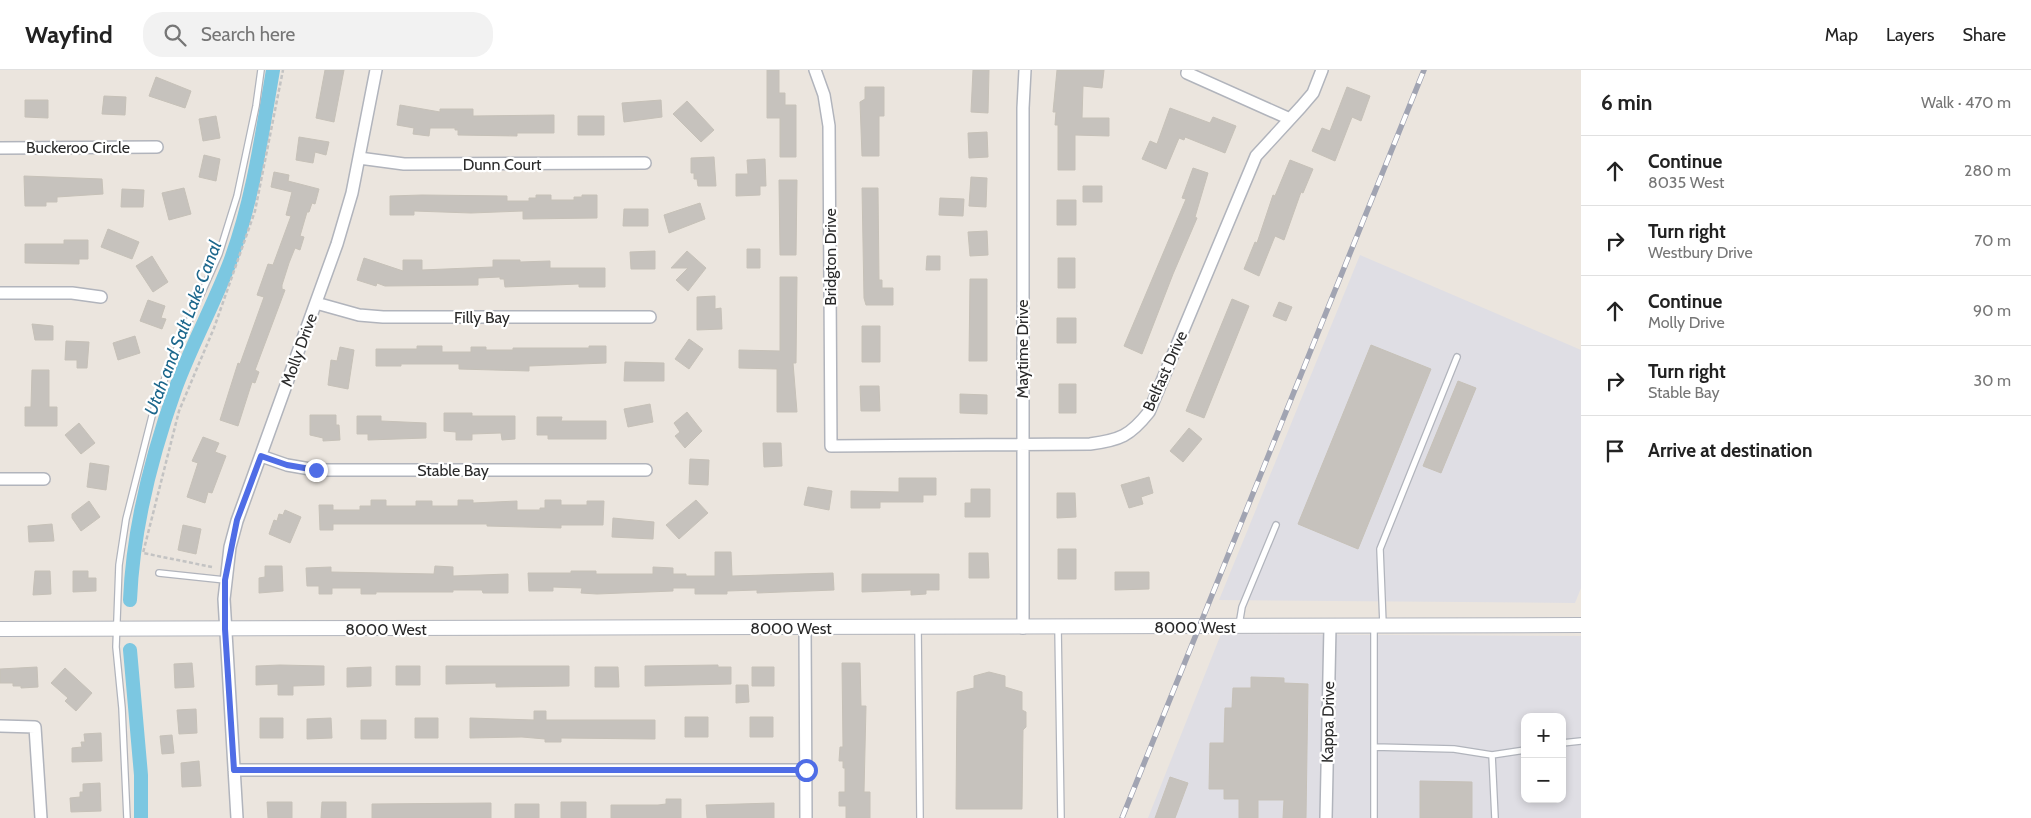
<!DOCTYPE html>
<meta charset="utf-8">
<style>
:root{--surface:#fff;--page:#f2f2f2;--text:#222;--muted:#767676;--line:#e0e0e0}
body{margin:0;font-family:Cabin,sans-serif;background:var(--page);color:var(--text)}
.controls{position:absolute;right:15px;bottom:15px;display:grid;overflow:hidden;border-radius:10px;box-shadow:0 2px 8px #0003}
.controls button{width:45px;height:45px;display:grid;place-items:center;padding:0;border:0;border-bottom:1px solid var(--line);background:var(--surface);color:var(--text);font:25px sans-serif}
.stop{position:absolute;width:15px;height:15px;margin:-11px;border:4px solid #4f6de6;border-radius:50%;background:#fff}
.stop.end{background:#4f6de6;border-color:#fff;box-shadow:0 1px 5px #0008}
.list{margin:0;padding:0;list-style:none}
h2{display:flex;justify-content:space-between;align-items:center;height:65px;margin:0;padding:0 20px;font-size:21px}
h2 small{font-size:16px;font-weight:400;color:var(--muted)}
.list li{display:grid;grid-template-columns:32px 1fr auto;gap:15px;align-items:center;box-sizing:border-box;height:70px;padding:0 20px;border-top:1px solid var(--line)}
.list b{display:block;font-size:19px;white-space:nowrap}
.list p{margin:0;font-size:16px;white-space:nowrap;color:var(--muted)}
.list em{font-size:16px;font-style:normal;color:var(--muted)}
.icon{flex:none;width:28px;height:28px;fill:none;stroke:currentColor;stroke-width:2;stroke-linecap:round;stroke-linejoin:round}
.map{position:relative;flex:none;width:1581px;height:748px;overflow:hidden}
header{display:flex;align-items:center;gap:30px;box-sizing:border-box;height:70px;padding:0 25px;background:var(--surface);border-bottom:1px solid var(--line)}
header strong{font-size:24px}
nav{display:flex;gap:28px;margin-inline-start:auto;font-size:18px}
.search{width:350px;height:45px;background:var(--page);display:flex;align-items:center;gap:12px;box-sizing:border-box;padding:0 18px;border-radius:20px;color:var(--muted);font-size:19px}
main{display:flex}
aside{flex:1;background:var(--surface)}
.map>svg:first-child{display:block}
</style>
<header>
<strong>Wayfind</strong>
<div class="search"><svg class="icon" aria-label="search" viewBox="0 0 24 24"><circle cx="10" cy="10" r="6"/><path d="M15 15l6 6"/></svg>Search here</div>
<nav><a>Map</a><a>Layers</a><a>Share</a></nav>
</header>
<main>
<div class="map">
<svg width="1581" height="748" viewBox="0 0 1581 748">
<rect width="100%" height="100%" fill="#ebe5de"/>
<!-- industrial -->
<path fill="#dfdee4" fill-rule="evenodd" d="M1360,185L1581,280V518L1575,533L1219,530Z
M1221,564L1581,566V748H1148ZM1525,647H1562V729H1525Z"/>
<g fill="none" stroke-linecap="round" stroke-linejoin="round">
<!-- canal -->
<path stroke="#7cc7e1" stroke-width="14" d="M130,530C133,459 152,384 176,317C192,274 214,234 230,192C253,130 262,64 273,0
M130,580L141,705V748"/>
</g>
<!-- building -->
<path fill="#c6c2bd" stroke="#c6c1b8" d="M325,0H344L334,52L316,48Z
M767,0H779V23H785V35H796V87H780V48H767Z
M973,0H989L988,43L971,42Z
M1057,0H1104L1102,18L1083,16L1082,48H1109V66L1075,65V100H1058V55H1055L1056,42H1053Z
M156,7L191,21L185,38L149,26Z
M865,17H884V46H879V86H862L860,32L865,29Z
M1347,17L1370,26L1361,51L1352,47L1335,91L1312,81L1322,58L1330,61Z
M104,26L126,27L125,45L102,44Z
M25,30H48V48L25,47Z
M661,30L662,47L624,52L622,33Z
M687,31L714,60L701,72L673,44Z
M400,35L440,42V39H473V46L554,45V63H517V66L458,65V60H455V58H430L429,66L413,64L414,58L397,55Z
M1170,38L1210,53L1213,47L1236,56L1225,83L1185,67L1184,70L1179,68L1166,99L1142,89L1150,71L1157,74Z
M216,46L220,68L203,71L199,49Z
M578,46H604V65H578Z
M987,62L988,87L969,88L968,63Z
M299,67L329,72L326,85L315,82L313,93L296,90Z
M204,85L220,89L216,111L199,107Z
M714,87L716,116H698L697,109H694V103H691V88Z
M765,89L766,116H760V125L736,126V104H748L747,90Z
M1290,90L1313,99L1303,123L1301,122L1284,170L1275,166L1259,206L1244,199L1255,172L1257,173L1273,125L1275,126Z
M1193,98L1208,103L1195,147L1197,148L1173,204L1142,284L1124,276L1186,129L1182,128Z
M274,102L289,105L288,111L319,119L315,134L312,133L309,142H307L300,166L304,167L300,180L295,178L289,193L282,215V219L285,220L255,300L259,302L255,313L252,312L238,356L220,350L238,293L240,294L264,227L257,225L268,194L273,195L291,146L286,145L292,122L271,117Z
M24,106L102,109L103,124L57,127V132H46V136H25Z
M971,107L987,108L986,137L969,136Z
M779,110H797L796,185H780Z
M1083,116H1102V132H1083Z
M184,118L191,144L169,150L162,123Z
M862,118H878L879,210H882V218H893V235H866L864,228Z
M122,119L144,120L143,137H121Z
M422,125L507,126V131H529V128H536V125H551V130H574V127H582V125H597V148L523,149V141L471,143L414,141V145H390V126Z
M940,128L964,129L963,146L939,145Z
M1057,130H1076V155H1057Z
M700,133L705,149L669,163L664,145Z
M624,139H648V156H623Z
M108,159L139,172L132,189L101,177Z
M987,161L988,185L970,186L968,162Z
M64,170H88V189H79V194L25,193V174H64Z
M747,179H760V198H747Z
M655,181V199H631L630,182Z
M687,181L706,198L688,221L676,210L688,198H671Z
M152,186L168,212L153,222L136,196Z
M927,186H940V200H926Z
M364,188L403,201V190H422V200L493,197V190H520V192L550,191V198H605V217H579V214L505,217L504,209H500V207L478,208V215L385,216L377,213L376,216L357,210Z
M1058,188H1075V218H1058Z
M780,207H797L796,293H793L797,342H777V299L739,298V280L780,281Z
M970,209H987V291H969Z
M715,226V239L721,238L722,259L697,260V227Z
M1232,229L1249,236L1204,348L1186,341Z
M148,230L165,236L161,248L166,249L162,259L140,251Z
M1279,232L1292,237L1286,251L1273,246Z
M1057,248H1076V273H1057Z
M32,254L53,256V270H35Z
M862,256H880V292H862Z
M135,266L140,283L118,290L113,273Z
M689,269L703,279L689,299L675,289Z
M66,271L89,272L87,298H77V290H65Z
M1371,275L1431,299L1358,479L1298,454Z
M417,276H442V282H471V277H486V280H513V278H589V276H606V293L529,296V301L459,299V294H401V296H376V279H417Z
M340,277L354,280L348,319L328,315L331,290L337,291Z
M625,292L664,293V311H624Z
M32,300H49V337H57V356H25V337H31Z
M1458,311L1476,318L1441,403L1423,396Z
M1059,314H1076V343H1059Z
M860,316H879L880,341H861Z
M960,324L987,325V344L960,343Z
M650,334L653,352L628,357L624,339Z
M687,342L702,361L685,378L675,366L680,362L674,353Z
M444,343H472V346H515V369L502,370L501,363L472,364V370H456V362L444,361Z
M310,345H336V355H339L340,370L323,371V368L310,365Z
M357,346H381V351L426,353V368L368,370V364H357Z
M537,347H562L561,351H606V369H548V365H537Z
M79,353L95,373L81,384L65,365Z
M1189,358L1202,369L1183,392L1170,381Z
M203,367L219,373L215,382L226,386L212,423L208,422L205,433L187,427L198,393L192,391Z
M763,373H781L782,396L764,397Z
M690,389L709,390L708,415L689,414Z
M90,393L109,396L106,420L87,417Z
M1149,407L1153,423L1141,427L1143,434L1129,438L1121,415Z
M899,408H936V425H923V432H880V438H851V421L899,422Z
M808,417L832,421L829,440L804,435Z
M971,419H990V447H965V433H971Z
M1057,423H1075L1076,447L1057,448Z
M371,430H386V436H416V431H432V436H458V430H473V433L517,431V440H540V438H545V430H561V435H587V431H604L603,455H561V458L487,456V454H333V460H320L319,435H333V440H360V436H371Z
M696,430L708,443L679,469L666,455Z
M89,431L100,447L81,461L72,448V444Z
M285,440L301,447L290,473L269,464L274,450L277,451L279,444L283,445Z
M613,448L654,452L653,469L612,467Z
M52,454L54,471L29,472L28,456Z
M183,455L201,459L196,484L178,480Z
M1058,479H1076V509H1058Z
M715,482H731L732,506L833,503L834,520L757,523V520L727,521V524H695V518H673V521L597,524L581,523L582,518L553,517V521H529L528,503H571V501H596V504H653V497L673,498V504H686V506H715Z
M969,483H988L989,508H969Z
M265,496H282L283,521L259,523V508L265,507Z
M435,496L453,497V506L508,504V523H483L482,520H453V522H376V524H361V518H332V524H319V516H307L306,498L331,497V502L434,504Z
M35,501H50L51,524L33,525Z
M73,501H88V508H96V521L73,522Z
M1115,502H1149V519L1115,520Z
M862,504H939V520H926V524L911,525V520L862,522Z
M192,593L194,617L175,618L174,594Z
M842,593H860L861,636H866L864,722H870V748H846V736H839V722H845V698H843V691H839L840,677H843Z
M280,595L324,596V615L293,616V625H278V614L256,615V596Z
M718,595V597H731V614L645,616V596Z
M396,596H420V615H396Z
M446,596H569V616L496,617V613L446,614Z
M37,597L38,617L21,618V616H13V613H0V599Z
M371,597V616L347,617V598Z
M595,597H618L619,617H595Z
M752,597H774V616H752Z
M65,598L92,623L76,641L65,631L68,628L51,613Z
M989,602L1005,606V617L1022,622V640L1026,642V657L1023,660L1022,739H956L957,622L974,618V606Z
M1251,607L1284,608V613L1308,614L1306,748H1283L1284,730H1258V748H1239V729H1224V719H1209L1210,673H1224L1225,638H1232L1233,618H1251Z
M736,615H748L749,632L736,633Z
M196,639L197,663L179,664L177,640Z
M534,641H546V650H655V669L561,668V672H545V669L522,667L470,668V648L534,650Z
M685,647H708V667H685Z
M750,647H773V667H750Z
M260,648H283V668H260Z
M331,648L332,668L307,669V649Z
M415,648H438V668H415Z
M361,650H386V669H361Z
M101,663L102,691L72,692V678L82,677L81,672H85L84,664Z
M172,665L174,683L162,684L160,666Z
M199,691L201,716L182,717L181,693Z
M1170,707L1188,713L1175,748H1155Z
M1420,711L1472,712V748H1420Z
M100,713L101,741L71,742L70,728L80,727V722H83V714Z
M666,729H681V748H611V735H658L666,734Z
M267,732H292V748H268Z
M322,732H346V748H321Z
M561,732H586V748H561Z
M491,733V748H372V734Z
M774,733V748H707L706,735Z
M515,734H539V748H515Z"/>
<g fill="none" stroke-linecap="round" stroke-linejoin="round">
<defs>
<path id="service" d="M159,503L225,510
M1383,554L1380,479L1457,287
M1239,555L1242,537L1276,455
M1374,557V748
M918,558L920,748
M1058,558L1061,748
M1562,673L1581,671
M1374,677L1454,679L1492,685L1525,680
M1492,685L1495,748
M127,748L122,638L116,577L119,495L126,449L153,342L170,294L219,184L237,126L256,36L261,0"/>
<path id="minor" d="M815,0L824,25L829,56L831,376L1090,374C1120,370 1130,366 1149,342L1256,86L1301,37L1313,23L1322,0
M1188,0L1187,3L1290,49
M0,78L157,77
M359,88L404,94L645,93
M0,223H72L101,227
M316,233L359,245L383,247H650
M261,386L287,395L316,400H646
M0,409H44
M805,558L806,748
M1023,558V38L1025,0
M0,656L35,657L41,748
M234,700H806
M237,748L224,529L230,477L237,451L337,174L352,123L376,0
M1326,748L1330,557"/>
<path id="tertiary" d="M0,559L1581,555"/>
</defs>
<!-- service casing -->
<use href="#service" stroke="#b1b4bc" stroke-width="8"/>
<!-- minor casing -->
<use href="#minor" stroke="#b1b4bc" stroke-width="14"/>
<!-- tertiary casing -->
<use href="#tertiary" stroke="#b1b4bc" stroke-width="16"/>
<!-- path -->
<path stroke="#c3c3c3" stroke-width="2.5" stroke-dasharray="4 2.5" stroke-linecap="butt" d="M212,497L143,483L179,341L214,258L255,141L283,0"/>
<!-- service -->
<use href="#service" stroke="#fff" stroke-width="5.5"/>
<!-- minor -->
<use href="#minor" stroke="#fff" stroke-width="11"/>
<!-- tertiary -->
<use href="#tertiary" stroke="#fff" stroke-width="14"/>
<defs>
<path id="rail" d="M1122,748L1424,0"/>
</defs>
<!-- rail casing -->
<use href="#rail" stroke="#a1a4b2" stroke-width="5.5"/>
<!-- rail -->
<use href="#rail" stroke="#fff" stroke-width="4" stroke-dasharray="11" stroke-linecap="butt"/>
</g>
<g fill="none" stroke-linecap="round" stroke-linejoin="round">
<!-- route -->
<path stroke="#4f6de6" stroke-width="6" d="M316,400L287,395L261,386L237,450L225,510V559L234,700H806"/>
</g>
<g text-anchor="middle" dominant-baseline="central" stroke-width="4.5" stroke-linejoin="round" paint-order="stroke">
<!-- street labels -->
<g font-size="16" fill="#2a2a2a" stroke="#fff">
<text x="78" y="77">Buckeroo Circle</text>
<text x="502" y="94">Dunn Court</text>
<text transform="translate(830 187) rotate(-90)">Bridgton Drive</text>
<text x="482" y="247">Filly Bay</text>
<text transform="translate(1022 279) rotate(-90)">Maytime Drive</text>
<text transform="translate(299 280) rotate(-70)">Molly Drive</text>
<text transform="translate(1165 301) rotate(-66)">Belfast Drive</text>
<text x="453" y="400">Stable Bay</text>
<text x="1195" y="557">8000 West</text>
<text x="791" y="558">8000 West</text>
<text x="386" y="559">8000 West</text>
<text transform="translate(1328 652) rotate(-89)">Kappa Drive</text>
</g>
<!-- water labels -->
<g font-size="18" font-style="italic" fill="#1c678c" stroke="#fff">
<text transform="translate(183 258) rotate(-69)">Utah and Salt Lake Canal</text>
</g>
</g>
</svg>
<div class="controls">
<button>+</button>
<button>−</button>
</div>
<div class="stop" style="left:806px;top:700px"></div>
<div class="stop end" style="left:316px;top:400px"></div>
</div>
<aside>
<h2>6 min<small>Walk · 470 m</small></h2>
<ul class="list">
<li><svg class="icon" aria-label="ahead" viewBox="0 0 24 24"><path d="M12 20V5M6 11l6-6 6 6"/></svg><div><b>Continue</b><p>8035 West</p></div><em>280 m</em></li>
<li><svg class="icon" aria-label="right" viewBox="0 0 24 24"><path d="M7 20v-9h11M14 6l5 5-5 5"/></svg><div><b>Turn right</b><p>Westbury Drive</p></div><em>70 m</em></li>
<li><svg class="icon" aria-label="ahead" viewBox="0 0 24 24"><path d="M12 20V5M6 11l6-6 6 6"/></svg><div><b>Continue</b><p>Molly Drive</p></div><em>90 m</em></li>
<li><svg class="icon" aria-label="right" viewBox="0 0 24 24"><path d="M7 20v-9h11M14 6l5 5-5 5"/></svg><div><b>Turn right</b><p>Stable Bay</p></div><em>30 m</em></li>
<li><svg class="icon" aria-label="arrive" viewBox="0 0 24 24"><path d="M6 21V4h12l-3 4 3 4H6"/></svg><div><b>Arrive at destination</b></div></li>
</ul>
</aside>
</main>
